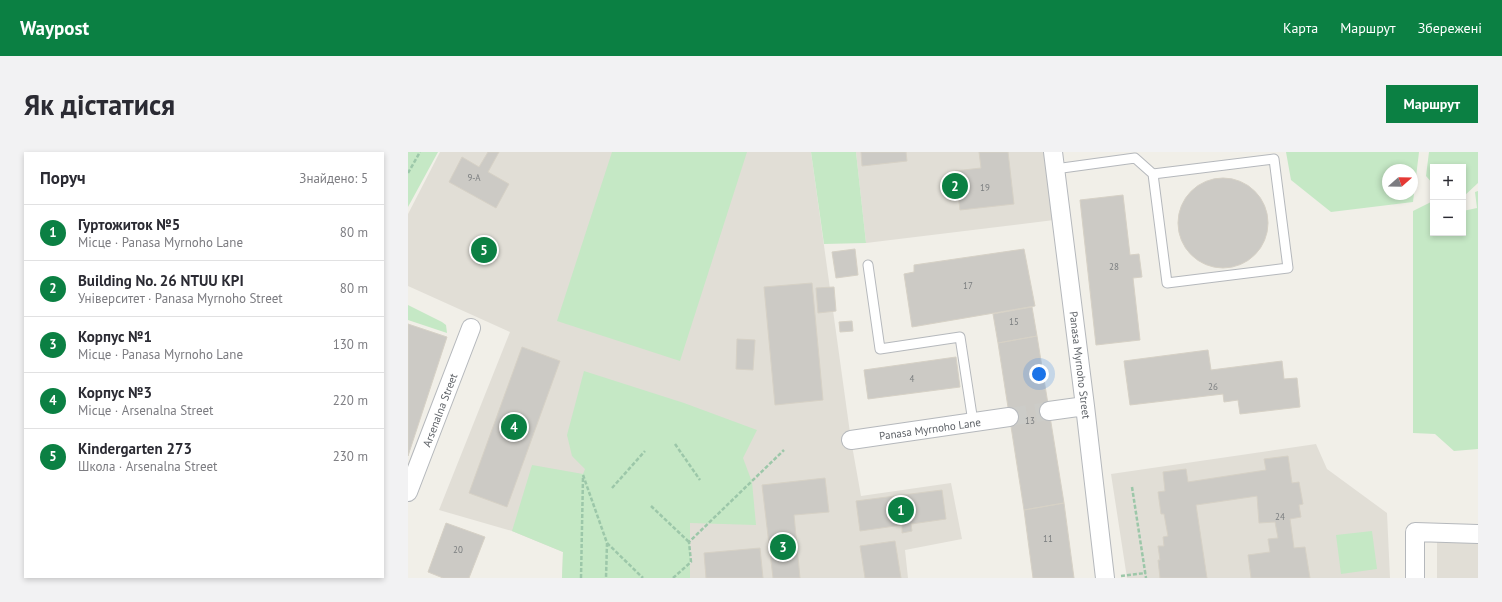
<!DOCTYPE html>
<html lang="uk">
<meta charset="utf-8">
<style>
:root{--surface:#fff;--page:#f2f2f3;--text:#2b2b33;--muted:#7c7c81;--line:#e1e1e2;--accent:#0b8043}
body{margin:0;font-family:"PT Sans",sans-serif;background:var(--page);color:var(--text)}
.controls{position:absolute;right:12px;top:12px;display:grid;overflow:hidden;border-radius:0px;box-shadow:0 2px 6px #0003}
.controls button{width:36px;height:36px;display:grid;place-items:center;padding:0;border:0;border-bottom:1px solid var(--line);background:var(--surface);color:var(--text);font:20px sans-serif}
.compass{position:absolute;left:974px;top:12px;width:36px;height:36px;border-radius:50%;background:var(--surface);box-shadow:0 2px 6px #0003;rotate:70deg}
.you{position:absolute;left:631px;top:222px;width:14px;height:14px;margin:-10px;border:3px solid #fff;border-radius:50%;background:#1a73e8;box-shadow:0 0 0 6px #1a73e833}
.badge{display:grid;place-items:center;width:26px;height:26px;border-radius:50%;background:var(--accent);color:#fff;font-size:13px;font-weight:700}
.pin{position:absolute;translate:-50% -50%;border:2px solid #fff;box-shadow:0 1px 4px #0006}
.list{margin:0;padding:0;list-style:none}
h2{display:flex;justify-content:space-between;align-items:center;height:52px;margin:0;padding:0 16px;font-size:17px}
h2 small{font-size:13px;font-weight:400;color:var(--muted)}
.list li{display:grid;grid-template-columns:26px 1fr auto;gap:12px;align-items:center;box-sizing:border-box;height:56px;padding:0 16px;border-top:1px solid var(--line)}
.list b{display:block;font-size:15px;white-space:nowrap}
.list p{margin:0;font-size:13px;white-space:nowrap;color:var(--muted)}
.list em{font-size:13px;font-style:normal;color:var(--muted)}
.map{position:relative;flex:none;width:1070px;height:426px;overflow:hidden;border-radius:0px}
header{display:flex;align-items:center;gap:24px;box-sizing:border-box;height:56px;padding:0 20px;background:var(--accent);color:#fff}
header strong{font-size:19px}
nav{display:flex;gap:22px;margin-inline-start:auto;font-size:14px}
.intro{display:flex;align-items:center;justify-content:space-between;box-sizing:border-box;height:96px;padding:0 24px}
h1{margin:0;font-size:28px}
.button{padding:10px 18px;border-radius:0px;background:var(--accent);color:#fff;font-size:14px;font-weight:700}
main{display:flex;gap:24px;padding:0 24px}
aside{flex:1;background:var(--surface);border-radius:0px;box-shadow:0 2px 6px #0003}
.map>svg:first-child{display:block}
</style>
<header>
<strong>Waypost</strong>
<nav><a>Карта</a><a>Маршрут</a><a>Збережені</a></nav>
</header>
<div class="intro"><h1>Як дістатися</h1><a class="button">Маршрут</a></div>
<main>
<aside>
<h2>Поруч<small>Знайдено: 5</small></h2>
<ul class="list">
<li><span class="badge">1</span><div><b>Гуртожиток №5</b><p>Місце · Panasa Myrnoho Lane</p></div><em>80 m</em></li>
<li><span class="badge">2</span><div><b>Building No. 26 NTUU KPI</b><p>Університет · Panasa Myrnoho Street</p></div><em>80 m</em></li>
<li><span class="badge">3</span><div><b>Корпус №1</b><p>Місце · Panasa Myrnoho Lane</p></div><em>130 m</em></li>
<li><span class="badge">4</span><div><b>Корпус №3</b><p>Місце · Arsenalna Street</p></div><em>220 m</em></li>
<li><span class="badge">5</span><div><b>Kindergarten 273</b><p>Школа · Arsenalna Street</p></div><em>230 m</em></li>
</ul>
</aside>
<div class="map">
<svg width="1070" height="426" viewBox="0 0 1070 426">
<rect width="100%" height="100%" fill="#f1efe8"/>
<!-- education -->
<path fill="#e1ded6" d="M32,0H403L443,288L453,344L543,331L554,387L497,398L500,426H154L155,400L104,379L31,358L102,180L0,134V62Z
M448,0H637L646,68L458,91Z
M908,292L919,317L979,361L982,426H719L703,322Z
M1029,390L1070,391V426H1029Z"/>
<!-- green -->
<path fill="#c5e8c5" fill-rule="evenodd" d="M0,0H30L0,55Z
M204,0H339L272,209L149,169Z
M403,0H448L458,91L416,92Z
M878,0H1011L1005,50L923,60L883,28ZM980,18H1004V42H980Z
M1021,0H1070V31L1055,45V15H1025V32L1018,24Z
M1070,39V297L1046,299L1027,282L1005,281V59L1025,49V81H1055V59L1069,56L1067,40Z
M0,153L34,170L38,173L39,181L0,168Z
M176,219L276,251L349,278L335,306L344,330L348,373L282,371V426H154L155,400L104,379L124,313L175,322L177,317L164,304L159,283Z
M964,379L969,417L933,422L928,383Z"/>
<!-- building -->
<path fill="#cccac5" stroke="#d6d1c6" d="M80,0H91L80,20L101,32L88,56L41,30L54,5L71,15Z
M453,0H498L499,9L454,14Z
M571,0H600L606,52L552,58L547,19L573,16Z
M770 71a45 45 0 1 1 90 0a45 45 0 1 1-90 0Z
M715,43L722,103L731,102L734,125L725,126L732,188L688,193L672,48Z
M447,97L450,123L428,126L424,100Z
M616,97L627,154L504,175L496,122L506,120V113Z
M404,131L415,248L367,253L356,135Z
M426,135L428,159L410,161L408,136Z
M624,155L629,184L590,191L585,162Z
M444,169L445,179L432,180L431,170Z
M0,172L39,185L0,304Z
M629,184L656,351L616,358L590,191Z
M329,187L347,188L345,218L328,217Z
M114,195L152,209L99,355L61,341Z
M800,198L803,218L874,209L876,227L889,226L892,255L832,262L830,248L816,250L815,242L722,253L716,209Z
M548,205L552,235L460,247L456,218Z
M880,304L884,331L891,330L895,352L891,353L893,365L882,367L886,396L897,395L902,426H843L840,403L862,400L860,387L870,386L867,370L851,371L849,344L788,353L799,426H752L750,408H752L750,394H756L755,385L760,384L756,362H753L750,340L757,339L755,320L778,317L780,330L858,318L856,307Z
M417,326L421,360L386,363L392,426H365L354,333Z
M534,338L538,367L503,372L504,379L494,381V373L452,379L448,349Z
M656,351L666,426H625L616,358Z
M38,371L77,385L61,426H35L20,420Z
M487,389L493,426H457L452,394Z
M352,396L355,426H298L296,401Z"/>
<g fill="none" stroke-linecap="round" stroke-linejoin="round">
<!-- street-tunnel -->
<path stroke="#ccccc8" stroke-width="18" stroke-dasharray="18 9" stroke-linecap="butt" d="M601,265L641,259"/>
<defs>
<path id="lane" d="M866,7L880,116L759,131L745,22Z
M647,17L727,6L745,22
M460,113L472,197L552,185L565,270"/>
<path id="street" d="M645,0L677,254L697,426
M641,259L677,254
M443,288L601,265
M0,340L63,176
M1007,426V380L1070,382"/>
</defs>
<!-- lane casing -->
<use href="#lane" stroke="#b5b8bc" stroke-width="11"/>
<!-- street casing -->
<use href="#street" stroke="#b5b8bc" stroke-width="20"/>
<!-- path -->
<path stroke="#9cc7a9" stroke-width="2.5" stroke-dasharray="4 2" stroke-linecap="butt" d="M0,21L12,0
M267,292L292,328
M175,323L199,391L198,426
M724,335L738,426
M204,336L237,299
M243,354L281,390
M199,391L235,426
M713,424L738,421
M173,426L175,325
M265,426L283,410L281,390L376,298"/>
<!-- lane -->
<use href="#lane" stroke="#fff" stroke-width="9"/>
<!-- street -->
<use href="#street" stroke="#fff" stroke-width="18"/>
</g>
<g text-anchor="middle" dominant-baseline="central" stroke-width="4" stroke-linejoin="round" paint-order="stroke">
<!-- number labels -->
<g font-size="9" fill="#7a7d7f">
<text x="66" y="25">9-А</text>
<text x="577" y="35">19</text>
<text x="706" y="114">28</text>
<text x="560" y="133">17</text>
<text x="606" y="169">15</text>
<text x="504" y="226">4</text>
<text x="805" y="234">26</text>
<text x="622" y="268">13</text>
<text x="872" y="364">24</text>
<text x="640" y="386">11</text>
<text x="50" y="397">20</text>
</g>
<!-- street labels -->
<g font-size="11" fill="#5f6368" stroke="#fff">
<text transform="translate(672 213) rotate(83)">Panasa Myrnoho Street</text>
<text transform="translate(32 258) rotate(-69)">Arsenalna Street</text>
<text transform="translate(522 277) rotate(-8)">Panasa Myrnoho Lane</text>
</g>
</g>
</svg>
<div class="controls">
<button>+</button>
<button>−</button>
</div>
<svg class="compass" viewBox="-18 -18 36 36"><path d="M0-13l5 13h-10z" fill="#e53935"/><path d="M0 13l5-13h-10z" fill="#7c7c81"/></svg>
<div class="you"></div>
<div class="pin badge" style="left:493px;top:358px">1</div>
<div class="pin badge" style="left:547px;top:34px">2</div>
<div class="pin badge" style="left:375px;top:395px">3</div>
<div class="pin badge" style="left:106px;top:275px">4</div>
<div class="pin badge" style="left:76px;top:98px">5</div>
</div>
</main>
